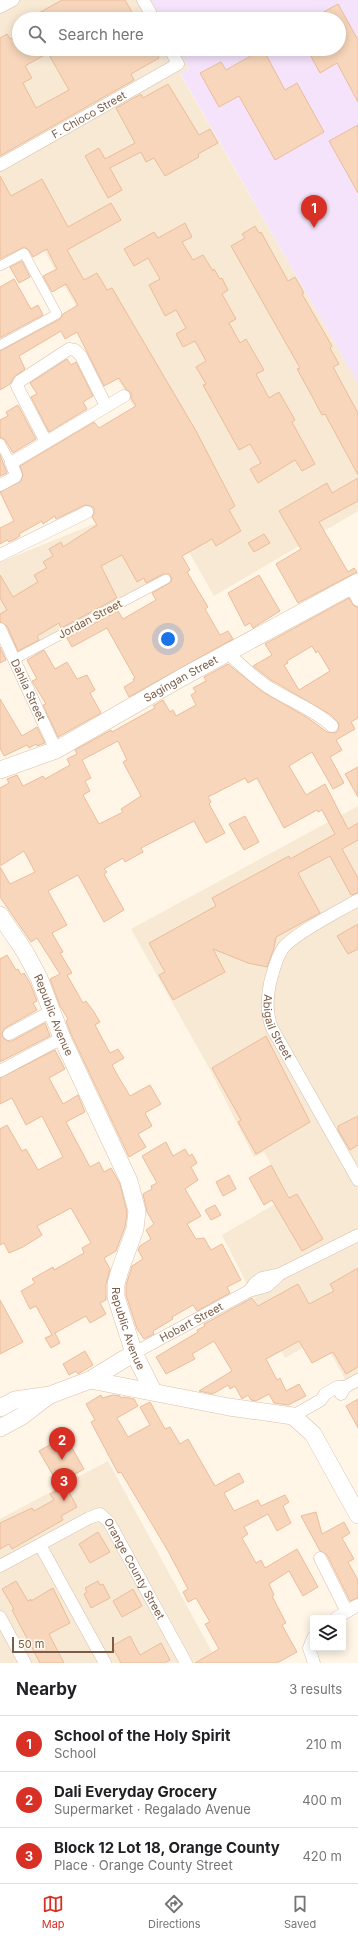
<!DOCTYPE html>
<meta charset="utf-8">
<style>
:root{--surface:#fff;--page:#f6f6f6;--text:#202124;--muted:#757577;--line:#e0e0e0;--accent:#d93025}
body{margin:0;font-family:Inter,sans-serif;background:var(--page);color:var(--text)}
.controls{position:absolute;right:12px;bottom:12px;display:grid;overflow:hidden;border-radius:4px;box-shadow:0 2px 10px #0003}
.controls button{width:36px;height:36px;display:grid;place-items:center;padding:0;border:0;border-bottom:1px solid var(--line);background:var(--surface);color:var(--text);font:20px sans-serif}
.scale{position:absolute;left:12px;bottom:10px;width:102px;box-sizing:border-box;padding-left:4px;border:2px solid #7c5c47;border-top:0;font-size:11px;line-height:14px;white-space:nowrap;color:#7c5c47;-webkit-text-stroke:3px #fffaf0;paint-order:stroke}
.you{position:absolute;left:168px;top:639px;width:14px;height:14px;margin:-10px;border:3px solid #fff;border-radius:50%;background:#1a73e8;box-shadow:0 0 0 6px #1a73e833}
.badge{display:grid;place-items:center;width:26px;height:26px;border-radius:50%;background:var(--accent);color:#fff;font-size:13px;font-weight:700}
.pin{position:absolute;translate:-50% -33px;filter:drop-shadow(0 1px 2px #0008)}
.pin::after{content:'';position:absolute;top:21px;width:14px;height:12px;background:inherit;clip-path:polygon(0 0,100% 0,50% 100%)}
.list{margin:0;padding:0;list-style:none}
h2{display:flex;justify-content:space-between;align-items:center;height:52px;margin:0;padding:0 16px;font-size:17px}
h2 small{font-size:13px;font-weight:400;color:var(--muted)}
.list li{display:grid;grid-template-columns:26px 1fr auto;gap:12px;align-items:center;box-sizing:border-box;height:56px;padding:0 16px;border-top:1px solid var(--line)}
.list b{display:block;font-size:15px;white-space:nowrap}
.list p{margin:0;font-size:13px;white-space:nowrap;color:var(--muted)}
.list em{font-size:13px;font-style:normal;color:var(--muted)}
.icon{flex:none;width:22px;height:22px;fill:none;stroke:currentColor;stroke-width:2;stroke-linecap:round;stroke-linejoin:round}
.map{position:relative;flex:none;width:358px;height:1663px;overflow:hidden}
.search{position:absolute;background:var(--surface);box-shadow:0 2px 10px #0003;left:12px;right:12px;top:12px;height:44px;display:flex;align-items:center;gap:10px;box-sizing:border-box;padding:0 14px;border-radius:22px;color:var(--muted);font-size:15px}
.sheet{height:220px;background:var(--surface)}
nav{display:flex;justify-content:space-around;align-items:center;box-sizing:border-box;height:56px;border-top:1px solid var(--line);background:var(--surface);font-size:11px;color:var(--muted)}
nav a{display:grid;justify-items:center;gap:2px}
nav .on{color:var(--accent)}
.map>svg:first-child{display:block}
</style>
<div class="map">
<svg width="358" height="1663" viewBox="0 0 358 1663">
<rect width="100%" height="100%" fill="#fff6e7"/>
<!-- residential -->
<path fill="#f7e9d4" d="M0,0H151L162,19H19V49H178L189,68L180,74L358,383V511L214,596L169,517L190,505L33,231L0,248Z
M104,520L170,572L12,658L0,631V562Z
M358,806V1374L346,1381L322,1337L285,1358L222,1235L289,1196L264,1152L254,1157L208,1066L131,929Z
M108,1461L218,1663H0V1519Z"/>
<!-- education -->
<path fill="#f4e3fb" d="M151,0H358V383L180,73L189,68L178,49H339V19H162Z"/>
<!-- building -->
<path fill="#f7d6bb" stroke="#ecbc9a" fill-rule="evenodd" d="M62,0H125L136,19H28Z
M338,4L358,40V102L337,63L320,73L307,49H339V19H311Z
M7,34L10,39L19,34V49H117L121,56L133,49H154L159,58L131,74L134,80L0,156V38ZM48,53L69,90L36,108L23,83L32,78L25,66Z
M263,49L285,90L297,83L324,132L275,160L239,96L219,107L200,73L221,62L226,70Z
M168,84L199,135L210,129L218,143L198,154L199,157L165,176L154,158L146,162L141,152L110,168L122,190L108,198L85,156L99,148L105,159L135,143L116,108L141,94L143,98Z
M358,125V193L329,141Z
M0,176L11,196L42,179L68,227L111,203L121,220L67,250L84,280L97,273L107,290L112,288L196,431L235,506L229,510L241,531L216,546L212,539L182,556L190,570L187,572L208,607L205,609L220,635L228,631L233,639L129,697L124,687L134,681L133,679L135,678L107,628L72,647L67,638L118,611L123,619L156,600L152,593L171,582L172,579L169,574H163L146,583L144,578L137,582L122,555L101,566L117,598L61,628L59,623L37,636L39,640L18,651L7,626L0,622V614L7,610L0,598V575L13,597L38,582L34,575L47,568L43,562L53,556L49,549L61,542L63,547L97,525L92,517L94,513V508L91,506L85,505L56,519L55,516L43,524L42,521L19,534L20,536L17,538L9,542L7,540L0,544V528L14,521L0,492L21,481L23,475L20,466L94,422L99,428L136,406L131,398V393L126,389L119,378L104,386L77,332L65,339L61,331L19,356L25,369L14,377L10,384L0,390V351L60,319L63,314L78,305L66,284L52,292L43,276L57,269L47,249L33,257L29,250L24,247L0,259Z
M185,223L192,237L182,242L193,260L203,255L213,271L214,269L220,279L222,278L228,290L222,294L236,319L229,323L240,343L246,339L264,370L256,374L269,398L279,392L295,420L292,422L315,464L302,471L295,460L258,483L250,469L261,463L250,444L239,450L203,385L206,384L196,367L206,361L195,341L183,347L176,334L186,328L176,310L165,316L149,285L160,279L148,258L134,266L124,249L154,232L158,238Z
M255,226L259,233L261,232L288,281L295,277L304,293L302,294L332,346L330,348L339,364L333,367L358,413V475L325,414L322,415L313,398L297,369L300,368L231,246L245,238L242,234Z
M22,261L30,277L19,283L10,267Z
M14,279L31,309L38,305L43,315L0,338V287Z
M67,359L71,365L76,362L93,396L83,402L87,409L49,432L31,397L37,394L30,383Z
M18,405L36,439L13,453L5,440L0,437V420L8,416L6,412Z
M0,455L7,473L0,476Z
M358,478V501L319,522L348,572L354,568L357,572L298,603L276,564L301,549L279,511L327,483L332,493Z
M264,534L270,543L254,552L248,543Z
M259,575L280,611L253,628L250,623L245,626L228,593Z
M349,598L354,606L358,607V718L351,722L355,729L336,740L342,750L330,757L344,783L333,789L312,752L289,766L306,795L325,784L348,829L358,823V840L342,849L358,878V893L351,895L330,856L298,873L320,913L276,937L274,948L267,967L248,963L213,949L225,972L173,1000L159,975L165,972L149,943L216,906L212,898L289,856L290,859L335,834L322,810L318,812L317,810L284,828L257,778L248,783L245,778L208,797L211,802L209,804L225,833L206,843L194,821L141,848L143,852L125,862L123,858L104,869L107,872L104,874L124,910L104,922L78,875L48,891L67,925L52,933L63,952L60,953L72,973L67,975L83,1003L86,1001L94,1012L100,1022L95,1025L110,1053L118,1049L124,1058L112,1065L118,1076L130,1096L150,1085L161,1104L145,1113L152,1126L138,1134L146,1147L129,1157L71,1034L66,1021L68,1019L60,1006L50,979L60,974L37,938L31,942L0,897V867L10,884L35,872L24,851L0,866V788L9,783L7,779L17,775L23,786L43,776L45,779L70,765L67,759L77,754L75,750L111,730L112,732L155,708L153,706L163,700L170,712L173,710L176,716L196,705L191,695L196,692L193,688L206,681L204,677L228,664L263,692L308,718L327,732L335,733L338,731L339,724L331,715L271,680L253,666L272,655L265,644ZM312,646L316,653L318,651L330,671L299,690L284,665L288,663L287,661ZM118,741L127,760L123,762L141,796L121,809L123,812L99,824L83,795L90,791L85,781L91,778L82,760Z
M0,647L6,660L0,663Z
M44,650L55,669L67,662L77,679L87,675L95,690L90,693L101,713L58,737L43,705L46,704L32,681L37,679L27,660Z
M0,699L22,736L37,727L45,743L37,746L36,744L29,748L27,745L4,756L0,748Z
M358,767V797L345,774Z
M245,816L259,842L244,850L229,824Z
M358,924V949L348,954L337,936Z
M7,955L16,970L18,969L21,975L24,973L30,983L37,1001L33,1003L37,1010L5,1028L2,1033L3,1038L8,1041H12L45,1023L50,1036L0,1062V959Z
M266,1036L310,1122L256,1154L238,1122L241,1120L212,1068Z
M55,1050L65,1069L49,1078L63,1104L78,1095L85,1112L66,1122L90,1167L99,1162L104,1172L111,1168L120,1184L127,1212L125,1227L116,1251L104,1258L110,1269L106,1284V1300L100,1303L106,1314L90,1323L86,1316L55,1333L60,1343L51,1348L45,1338L52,1335L36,1306L30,1309L21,1291L35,1283L32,1279L53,1267L54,1270L84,1253L82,1248L91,1243L71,1208L37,1226L42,1235L23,1247L9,1253L4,1243L0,1245V1129L7,1125L22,1151L26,1149L38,1170L63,1157L42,1116L26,1125L12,1098L0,1104V1078Z
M358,1116V1145L350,1150L338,1130V1126Z
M166,1142L173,1156L185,1149L189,1156L192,1154L197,1163L191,1167L198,1180L185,1189L201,1216L187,1224L196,1239L204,1238L211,1250L222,1244L241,1280L227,1287L230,1293L197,1311L193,1305L172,1317L173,1319L153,1331L154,1334L144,1339L137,1329L126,1295V1285L132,1266L143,1259L138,1250L140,1246L151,1239L146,1230L154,1224L147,1212L143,1194L152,1189L151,1186L157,1183L142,1156Z
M271,1165L289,1198L297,1194L323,1239L302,1251L272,1200L264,1205L249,1178Z
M229,1175L236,1189L223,1196L216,1182Z
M215,1205L221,1215L211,1220L205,1210Z
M358,1268V1367L346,1374L333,1352L312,1363L299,1341L266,1359L277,1380L280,1378L286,1391L299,1384L306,1396L288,1405L274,1403L269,1394L256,1401L251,1400L248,1395L242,1399L235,1386L230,1389L228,1385L213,1394L199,1391L232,1371L214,1341L192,1354L195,1359L166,1374L156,1357L198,1332L197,1330L205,1326L204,1324L252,1298L258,1306L298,1284L309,1304L334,1291L330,1284Z
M0,1300L23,1342L0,1354Z
M85,1351L93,1365L78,1374L76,1371L69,1375L63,1364Z
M101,1395L102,1398L113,1395L120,1396L121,1398L124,1397L134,1399L138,1406L117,1418L128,1437L150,1425L140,1407L150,1402L165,1429L170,1427L180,1444L188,1439L215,1486L239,1473L244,1482L224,1493L234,1511L258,1500L261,1506L285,1495L289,1502L283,1506L291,1523L277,1531L268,1514L244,1527L248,1534L242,1538L256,1563L261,1560L265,1568L297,1549L318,1587L303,1596L289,1571L269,1584L274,1595L272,1596L286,1623L282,1625L297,1652L277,1663H195L219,1649L205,1624L210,1622L196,1598L188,1602L183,1592L188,1589L168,1551L121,1472L118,1473L91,1422L95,1420L86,1404Z
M358,1399V1428L346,1406Z
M65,1436L84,1469L58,1484L39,1451Z
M66,1486L77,1507L61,1516L63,1520L12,1549L9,1544L0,1549V1523L32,1508L34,1511L54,1500L50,1494Z
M316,1512L322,1534L344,1522L350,1533L342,1538L354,1559L348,1562L358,1580V1598L350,1601L327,1555L320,1551L301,1516Z
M98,1532L110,1552L90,1563L79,1544Z
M16,1581L28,1601L31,1599V1601L53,1588L70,1623L49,1634L64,1663H40L12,1610L14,1609L2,1589Z
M98,1581L100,1585L103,1584L110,1598L91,1608L84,1594L87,1592L85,1588Z
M133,1589L142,1606L122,1617L113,1601Z
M130,1636L140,1655L161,1643L170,1660L164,1663H121L112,1646Z"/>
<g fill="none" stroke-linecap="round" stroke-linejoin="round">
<defs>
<path id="pedestrian" d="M0,266L24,253L57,314L0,345
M0,443L11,463
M15,659L166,579"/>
<g id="minor">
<path d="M143,0L154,19"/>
<path d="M0,7L13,0"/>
<path id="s1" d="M0,165L178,64L170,49"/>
<path d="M46,442L17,386L20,381L69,349L75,350L81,356L106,406"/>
<path d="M0,485L15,477L16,475L11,463L124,396"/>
<path d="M0,555L87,512"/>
<path d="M351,586L358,600"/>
<path id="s2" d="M0,629L56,750"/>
<path d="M228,653C242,666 256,680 273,690C293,702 316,711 332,726"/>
<path id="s3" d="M358,900C339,911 295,933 283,948C276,958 273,972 270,983C267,999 266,1012 272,1028L358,1180"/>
<path d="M9,1034L52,1011"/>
<path d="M0,1071L62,1038"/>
<path d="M249,1291L255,1283L262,1278L280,1274L358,1235"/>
<path id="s4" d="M134,1353L249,1291L267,1286L280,1274"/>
<path d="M341,1394L345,1387L358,1380"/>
<path d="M293,1416L321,1400L325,1394L337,1387H345"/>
<path d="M40,1545L105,1663"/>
<path d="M320,1558L347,1612"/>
<path id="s5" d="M0,1566L89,1518L100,1514L109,1522L186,1663"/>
<path d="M0,1617L25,1663"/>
<path d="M336,1618L358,1605"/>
<path d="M313,1638L309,1648L314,1663"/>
</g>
<g id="secondary">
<path id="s6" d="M0,770L56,750L181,678L358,582"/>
<path id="s7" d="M0,915L25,952L39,978L62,1038L129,1181L137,1211L135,1229L120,1270L116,1284V1297L134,1353L153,1391"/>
<path d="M90,1380L229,1407L293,1416L313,1434L358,1515"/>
<path d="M0,1408L15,1400L50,1395L90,1380L134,1353"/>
<path d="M0,1428L22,1416L48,1396"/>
</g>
</defs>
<!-- pedestrian casing -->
<use href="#pedestrian" stroke="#d5c0ae" stroke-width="10"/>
<!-- minor casing -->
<use href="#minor" stroke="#d5c0ae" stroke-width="13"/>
<!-- secondary casing -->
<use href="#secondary" stroke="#d9c1aa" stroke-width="18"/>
<!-- pedestrian -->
<use href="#pedestrian" stroke="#fff" stroke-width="9"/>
<!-- minor -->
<use href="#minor" stroke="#fff" stroke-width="12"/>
<!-- secondary -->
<use href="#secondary" stroke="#fff" stroke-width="17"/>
</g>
<g text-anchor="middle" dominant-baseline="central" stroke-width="4" stroke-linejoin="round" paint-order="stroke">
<!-- street labels -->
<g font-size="11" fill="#7c5c47" stroke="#fffaf0">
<text stroke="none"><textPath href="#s1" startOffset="102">F. Chioco Street</textPath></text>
<text transform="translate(90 619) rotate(-28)">Jordan Street</text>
<text stroke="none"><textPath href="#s6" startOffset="203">Sagingan Street</textPath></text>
<text stroke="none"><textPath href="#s2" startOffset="67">Dahlia Street</textPath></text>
<text stroke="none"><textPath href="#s7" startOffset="114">Republic Avenue</textPath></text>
<text stroke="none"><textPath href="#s3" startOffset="173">Abigail Street</textPath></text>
<text stroke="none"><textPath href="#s4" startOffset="65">Hobart Street</textPath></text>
<text stroke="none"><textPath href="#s7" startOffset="450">Republic Avenue</textPath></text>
<text stroke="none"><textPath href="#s5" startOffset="178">Orange County Street</textPath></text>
</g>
</g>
</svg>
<div class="controls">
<button><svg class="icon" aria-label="layers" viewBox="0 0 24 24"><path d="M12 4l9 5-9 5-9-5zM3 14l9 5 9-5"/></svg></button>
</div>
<div class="scale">50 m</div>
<div class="you"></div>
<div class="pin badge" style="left:314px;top:228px">1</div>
<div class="pin badge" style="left:62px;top:1460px">2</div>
<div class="pin badge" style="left:64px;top:1501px">3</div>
<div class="search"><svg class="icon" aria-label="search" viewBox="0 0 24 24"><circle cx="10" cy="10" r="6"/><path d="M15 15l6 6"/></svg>Search here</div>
</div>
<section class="sheet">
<h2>Nearby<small>3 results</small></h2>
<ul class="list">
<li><span class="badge">1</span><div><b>School of the Holy Spirit</b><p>School</p></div><em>210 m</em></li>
<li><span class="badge">2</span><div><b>Dali Everyday Grocery</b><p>Supermarket · Regalado Avenue</p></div><em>400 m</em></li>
<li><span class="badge">3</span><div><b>Block 12 Lot 18, Orange County</b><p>Place · Orange County Street</p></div><em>420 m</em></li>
</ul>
</section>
<nav>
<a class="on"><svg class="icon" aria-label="map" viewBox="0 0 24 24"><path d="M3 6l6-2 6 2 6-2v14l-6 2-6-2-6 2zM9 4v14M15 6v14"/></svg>Map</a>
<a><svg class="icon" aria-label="directions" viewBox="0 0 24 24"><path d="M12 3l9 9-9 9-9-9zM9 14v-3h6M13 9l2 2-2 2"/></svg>Directions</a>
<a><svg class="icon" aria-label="saved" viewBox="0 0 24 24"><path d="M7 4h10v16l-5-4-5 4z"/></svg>Saved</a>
</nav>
